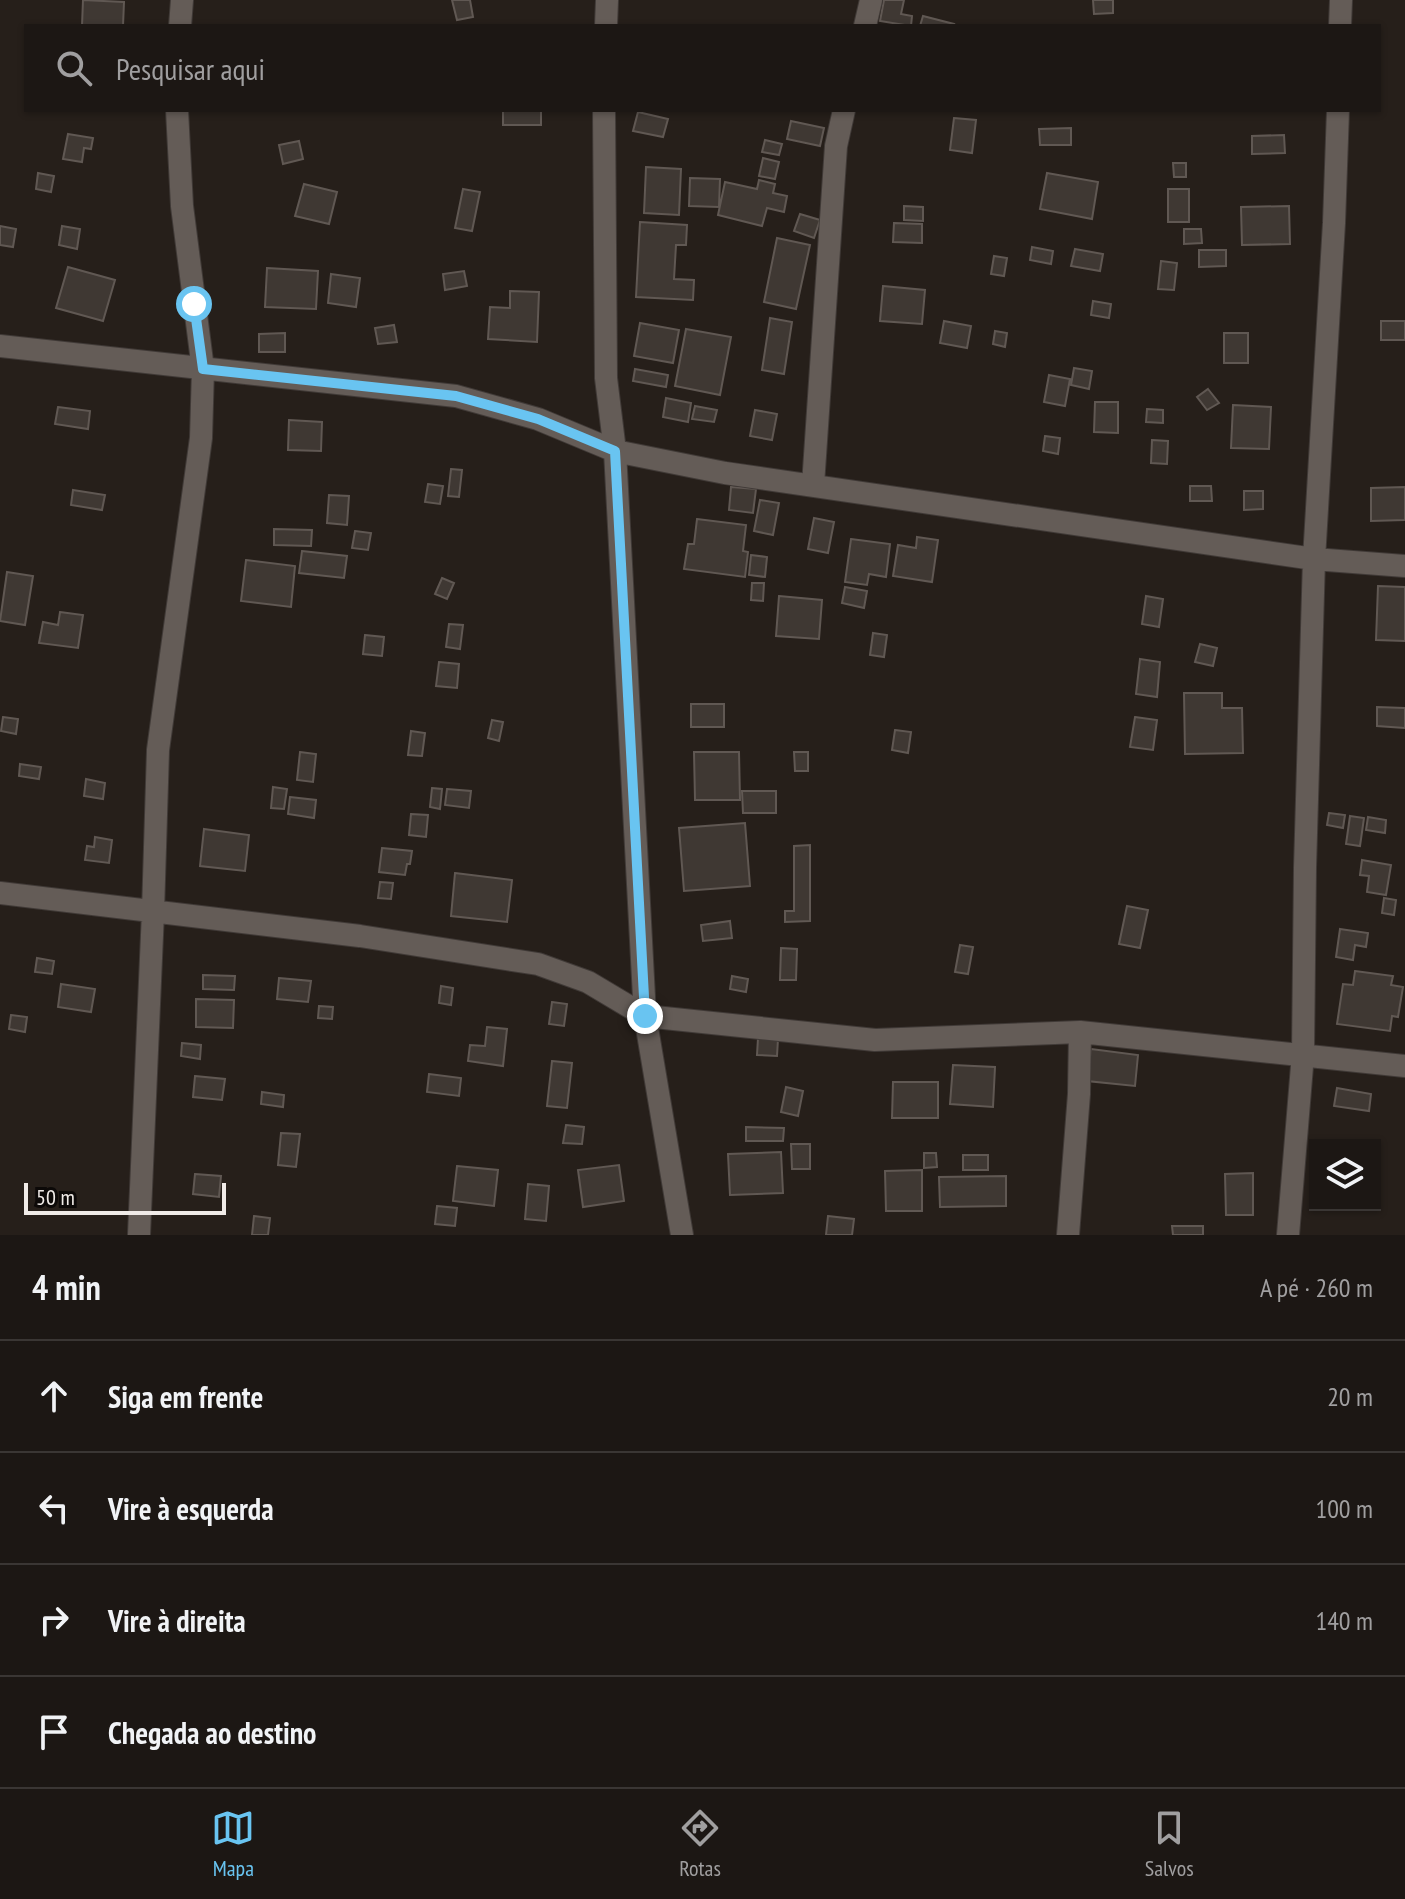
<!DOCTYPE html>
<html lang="pt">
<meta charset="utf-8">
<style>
:root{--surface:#1c1714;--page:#25201d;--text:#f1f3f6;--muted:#a09fa0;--line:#3a3634;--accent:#69c4f1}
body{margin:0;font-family:"PT Sans Narrow",sans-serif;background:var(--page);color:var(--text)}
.controls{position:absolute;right:24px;bottom:24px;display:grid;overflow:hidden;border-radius:0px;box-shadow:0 2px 6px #0004}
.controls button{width:72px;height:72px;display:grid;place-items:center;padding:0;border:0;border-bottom:2px solid var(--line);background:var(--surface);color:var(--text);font:40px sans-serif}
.scale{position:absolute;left:24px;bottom:20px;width:202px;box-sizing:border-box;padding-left:8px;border:4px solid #f0ebe8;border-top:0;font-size:22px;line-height:28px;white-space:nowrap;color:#f0ebe8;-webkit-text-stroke:6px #0c0908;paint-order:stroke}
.stop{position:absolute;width:24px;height:24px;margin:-18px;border:6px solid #69c4f1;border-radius:50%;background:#fff}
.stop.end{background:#69c4f1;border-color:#fff;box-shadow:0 2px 8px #0008}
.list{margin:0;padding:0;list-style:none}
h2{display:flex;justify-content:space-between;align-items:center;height:104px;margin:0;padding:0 32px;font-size:34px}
h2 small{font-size:26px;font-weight:400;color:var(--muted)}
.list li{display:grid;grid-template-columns:52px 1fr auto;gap:24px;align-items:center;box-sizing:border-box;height:112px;padding:0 32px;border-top:2px solid var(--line)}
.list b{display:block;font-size:30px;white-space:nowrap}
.list em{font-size:26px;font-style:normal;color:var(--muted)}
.icon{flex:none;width:44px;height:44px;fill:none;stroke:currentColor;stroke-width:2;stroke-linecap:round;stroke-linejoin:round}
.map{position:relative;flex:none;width:1405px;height:1235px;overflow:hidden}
.search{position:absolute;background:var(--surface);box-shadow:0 2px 6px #0004;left:24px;right:24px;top:24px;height:88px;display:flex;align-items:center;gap:20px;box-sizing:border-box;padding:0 28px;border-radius:0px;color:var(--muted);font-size:30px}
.sheet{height:552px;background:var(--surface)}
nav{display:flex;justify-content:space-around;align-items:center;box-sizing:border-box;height:112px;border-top:2px solid var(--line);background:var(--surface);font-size:22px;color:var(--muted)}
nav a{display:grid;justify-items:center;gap:4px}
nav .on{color:var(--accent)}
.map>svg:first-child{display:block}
</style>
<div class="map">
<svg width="1405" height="1235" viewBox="0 0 1405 1235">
<rect width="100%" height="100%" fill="#261f1a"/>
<!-- building -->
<path fill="#3f3833" stroke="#605853" stroke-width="2" d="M83,0L124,2L123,26H82Z
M452,0H470L473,17L457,20Z
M884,0H904L901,14L912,16L911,26L880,21Z
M1093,0H1113V13L1094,14Z
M923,16L954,24L953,26H920Z
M503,110H541V125H503Z
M638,112L668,119L663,137L633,131Z
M954,118L976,120L972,153L950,150Z
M791,121L824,128L820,146L787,139Z
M1071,128V145H1040L1039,129Z
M68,134L93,138L91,149L84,148L82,162L63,159Z
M1284,135L1285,153L1252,154V136Z
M765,140L782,144L779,155L762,152Z
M299,141L303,159L283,164L279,145Z
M763,158L779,162L775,179L759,176Z
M1173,163H1186V177H1174Z
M646,167L681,169L679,215L644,213Z
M38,173L54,176L51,192L36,189Z
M1047,173L1098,182L1092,219L1040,209Z
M690,178L720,179L719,207L689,206Z
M759,180L775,184L773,193L787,196L784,212L767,208L762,226L718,215L725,182L757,189Z
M304,184L337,192L329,224L295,216Z
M463,189L480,192L472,231L455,228Z
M1168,189H1189V222H1168Z
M904,206L923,207V221L904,220Z
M1289,206L1290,244L1242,245L1241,207Z
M800,214L820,220L814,238L794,231Z
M640,222L687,225L686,245H676L674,279L694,280L693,300L636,297Z
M894,223L922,224V243L893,242Z
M0,226L16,229L13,247L0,245Z
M62,226L80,229L77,249L59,245Z
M1184,229H1201L1202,243L1184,244Z
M777,238L810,245L796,309L764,302Z
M1032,247L1053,251L1051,264L1030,260Z
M1075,249L1103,254L1100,271L1071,266Z
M1199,250H1226V266L1199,267Z
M994,256L1007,258L1004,276L991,274Z
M1161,261L1177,263L1174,290L1158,289Z
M68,267L115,280L103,321L56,308Z
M267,268L318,271L316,309L265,307Z
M464,271L467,286L445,290L443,274Z
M331,274L360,278L356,307L328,303Z
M883,286L925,290L922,324L880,321Z
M510,291L539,292L537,342L488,339L490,307L510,308Z
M1093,301L1111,304L1109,318L1091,315Z
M770,318L792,322L784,374L762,370Z
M944,321L971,326L967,348L940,343Z
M1381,321H1405V340H1381Z
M640,323L679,330L673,363L634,356Z
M394,325L397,342L378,344L375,328Z
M686,329L731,337L720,395L675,386Z
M995,331L1007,333L1005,347L993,344Z
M285,333V352H259V334Z
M1224,333H1248V363H1224Z
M1074,368L1092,371L1089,389L1071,385Z
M635,369L668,375L666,387L633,381Z
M1049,375L1070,379L1065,406L1044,402Z
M1208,389L1219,403L1207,410L1197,397Z
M666,398L691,403L688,422L663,417Z
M1095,402H1118V433L1094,432Z
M1233,405L1271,407L1269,449L1231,448Z
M695,406L717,410L714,422L692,419Z
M58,407L90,411L88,429L55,424Z
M1147,409L1163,410V423L1146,422Z
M755,410L777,414L772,440L750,436Z
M289,420L322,422L321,451L288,450Z
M1045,436L1060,438L1058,454L1043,451Z
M1152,440L1168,441L1167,464L1151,463Z
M451,469L462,470L459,497L448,496Z
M428,484L443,486L440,504L425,502Z
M1190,486H1211L1212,501H1190Z
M731,487L756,489L753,513L729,510Z
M1405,487V520L1371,521V488Z
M73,490L105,495L102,510L71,505Z
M1244,491H1263V509L1244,510Z
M329,495L349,496L347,525L327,523Z
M760,500L779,503L773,535L754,531Z
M814,518L834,522L828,553L808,549Z
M697,519L746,525L743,551L748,552L745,577L684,569L688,544H694Z
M274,529L312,530L311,546L274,545Z
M355,531L371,533L368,550L352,548Z
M917,537L938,540L932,582L893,576L898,545L916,548Z
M851,539L890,544L886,577L869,574L867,585L845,582Z
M302,551L347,556L344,578L299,573Z
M751,555L767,557L765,577L749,575Z
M246,560L295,566L291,607L241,601Z
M7,572L33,576L25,625L0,621Z
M442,578L454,583L447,599L435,594Z
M752,583H764L763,601L751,600Z
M1378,586L1405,587V641L1376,640Z
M845,587L867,591L864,608L842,603Z
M779,596L822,600L819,639L776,636Z
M1146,596L1163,599L1159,627L1142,624Z
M60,612L83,615L78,648L39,643L43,622L58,625Z
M449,624L463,625L460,649L446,647Z
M873,633L887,635L884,657L870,655Z
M365,635L384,637L382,656L363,654Z
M1200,644L1217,648L1213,666L1195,662Z
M1140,659L1160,662L1157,697L1136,694Z
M439,662L459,664L457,688L436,686Z
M1184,693H1222V708H1242L1243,753L1185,754Z
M691,704H724V727H691Z
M1377,707L1405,708V728L1377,726Z
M3,717L18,719L16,734L1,731Z
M1135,717L1157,720L1153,750L1130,747Z
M492,720L503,722L499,741L488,738Z
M895,730L911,732L908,753L892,750Z
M411,731L425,733L422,756L408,755Z
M300,752L316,754L313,782L297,780Z
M694,752H739L740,800H695Z
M794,752H808V771H795Z
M20,764L41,767L39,779L19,776Z
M86,779L105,783L103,799L84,796Z
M273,787L287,789L284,809L271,808Z
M432,788L442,789L440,809L430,807Z
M447,789L471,791L469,808L445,805Z
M742,791H776V813H743Z
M290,797L316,800L314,818L288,814Z
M1329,813L1345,815L1343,828L1327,825Z
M411,814L428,815L426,837L409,835Z
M1350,816L1364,818L1360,846L1346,844Z
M1368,817L1386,820L1385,833L1366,830Z
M745,823L750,886L684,891L679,828Z
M204,829L249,835L245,871L200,866Z
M95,837L112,840L109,863L85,860L87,846L94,847Z
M810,845V921L785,922V911H794V846Z
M382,848L412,851L410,864H407L405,875L379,872Z
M1362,860L1391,865L1386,895L1367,892L1369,876L1360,875Z
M455,873L512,880L507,922L451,916Z
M380,882L393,883L391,899L378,898Z
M1384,898L1396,900L1394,915L1382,913Z
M1127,906L1148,910L1140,948L1119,944Z
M730,921L732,938L703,941L701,925Z
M1340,929L1368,933L1366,947L1355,945L1353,960L1336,957Z
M960,945L973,947L968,974L955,972Z
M781,948L797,949L796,980H780Z
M37,958L54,961L52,974L35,972Z
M1355,971L1393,976L1391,985L1403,987L1398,1017L1392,1016L1390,1031L1337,1024L1343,984L1353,985Z
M203,975L235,976L234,990L203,989Z
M732,976L748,979L746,992L730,989Z
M279,978L311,981L308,1002L277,999Z
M61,984L95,989L91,1012L58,1007Z
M441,986L453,988L451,1005L439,1003Z
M196,999L234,1000L233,1028L196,1027Z
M552,1002L567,1004L564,1026L549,1024Z
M319,1006L333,1007L332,1019L318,1018Z
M11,1015L27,1017L25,1032L9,1029Z
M487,1027L507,1029L503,1066L468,1061L470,1045L485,1046Z
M758,1038L778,1039L777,1056L757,1055Z
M182,1043L201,1045L200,1059L181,1056Z
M1091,1049L1138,1055L1135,1086L1087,1081Z
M552,1061L572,1063L567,1108L547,1106Z
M953,1065L995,1067L993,1107L950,1104Z
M429,1074L461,1078L459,1096L427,1092Z
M195,1076L225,1079L222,1100L193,1097Z
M893,1082H938V1118H892Z
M786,1087L803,1091L798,1116L781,1112Z
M1337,1088L1371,1094L1369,1111L1334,1106Z
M262,1092L284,1095L283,1107L261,1104Z
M566,1125L584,1127L582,1144L563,1143Z
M746,1127L784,1128L783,1141H746Z
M281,1133L300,1134L296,1167L278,1165Z
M791,1144H810V1169H792Z
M781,1152L783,1193L730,1195L728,1154Z
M924,1153H936L937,1167L924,1168Z
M963,1155H988V1170H963Z
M619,1165L624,1201L583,1207L578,1170Z
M457,1166L498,1170L494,1206L453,1201Z
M922,1170V1211H886L885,1171Z
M1253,1173V1215H1226L1225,1174Z
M195,1174L221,1176L219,1197L193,1194Z
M1006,1176V1206L940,1207L939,1177Z
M528,1184L549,1186L546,1221L525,1219Z
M437,1206L457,1208L455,1226L435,1224Z
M254,1216L270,1218L268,1235H252Z
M828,1216L854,1219L852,1235H826Z
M1172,1226H1203V1235H1173Z"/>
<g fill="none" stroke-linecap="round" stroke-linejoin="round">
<defs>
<path id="minor" d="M180,26L182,0
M606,26L607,0
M865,26L871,0
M1340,26L1341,0
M604,110L606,378L615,451L645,1016L682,1235
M0,346L456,396L538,419L615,451L725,473L1314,559L1405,566
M813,485L836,146L844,110
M0,893L360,936L538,964L588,982L645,1016L875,1040L1080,1032L1405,1066
M139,1235L153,912L158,750L201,438L203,369L182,206L177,110
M1068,1235L1079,1094L1080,1032
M1288,1235L1303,1054L1305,868L1314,559L1334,223L1338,110"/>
</defs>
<!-- minor casing -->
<use href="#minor" stroke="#403a37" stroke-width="24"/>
<!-- minor -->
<use href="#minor" stroke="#645c57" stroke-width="22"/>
</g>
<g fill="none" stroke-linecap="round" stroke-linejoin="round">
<!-- route -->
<path stroke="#69c4f1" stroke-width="10" d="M194,304L203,369L456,396L538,419L615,451L645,1016"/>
</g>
</svg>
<div class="controls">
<button><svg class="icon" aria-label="layers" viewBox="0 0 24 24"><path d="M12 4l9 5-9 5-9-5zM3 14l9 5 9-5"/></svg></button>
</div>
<div class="scale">50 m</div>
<div class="stop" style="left:194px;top:304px"></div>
<div class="stop end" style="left:645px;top:1016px"></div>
<div class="search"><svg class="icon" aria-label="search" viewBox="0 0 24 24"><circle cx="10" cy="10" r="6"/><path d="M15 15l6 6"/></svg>Pesquisar aqui</div>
</div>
<section class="sheet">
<h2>4 min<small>A pé · 260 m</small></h2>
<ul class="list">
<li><svg class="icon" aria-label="ahead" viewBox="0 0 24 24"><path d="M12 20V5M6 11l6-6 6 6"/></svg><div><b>Siga em frente</b></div><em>20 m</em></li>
<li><svg class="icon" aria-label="left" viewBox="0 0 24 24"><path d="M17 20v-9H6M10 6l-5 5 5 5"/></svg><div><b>Vire à esquerda</b></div><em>100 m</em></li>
<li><svg class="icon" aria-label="right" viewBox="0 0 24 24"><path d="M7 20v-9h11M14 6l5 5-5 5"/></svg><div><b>Vire à direita</b></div><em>140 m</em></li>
<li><svg class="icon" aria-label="arrive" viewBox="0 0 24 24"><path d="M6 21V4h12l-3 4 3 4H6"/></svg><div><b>Chegada ao destino</b></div></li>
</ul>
</section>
<nav>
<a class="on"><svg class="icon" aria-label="map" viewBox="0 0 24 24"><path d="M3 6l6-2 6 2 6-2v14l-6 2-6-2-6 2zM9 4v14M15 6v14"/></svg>Mapa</a>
<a><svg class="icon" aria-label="directions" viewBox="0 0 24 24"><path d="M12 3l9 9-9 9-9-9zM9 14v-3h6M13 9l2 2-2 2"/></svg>Rotas</a>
<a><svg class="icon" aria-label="saved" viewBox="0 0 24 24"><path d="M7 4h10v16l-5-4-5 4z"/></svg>Salvos</a>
</nav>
